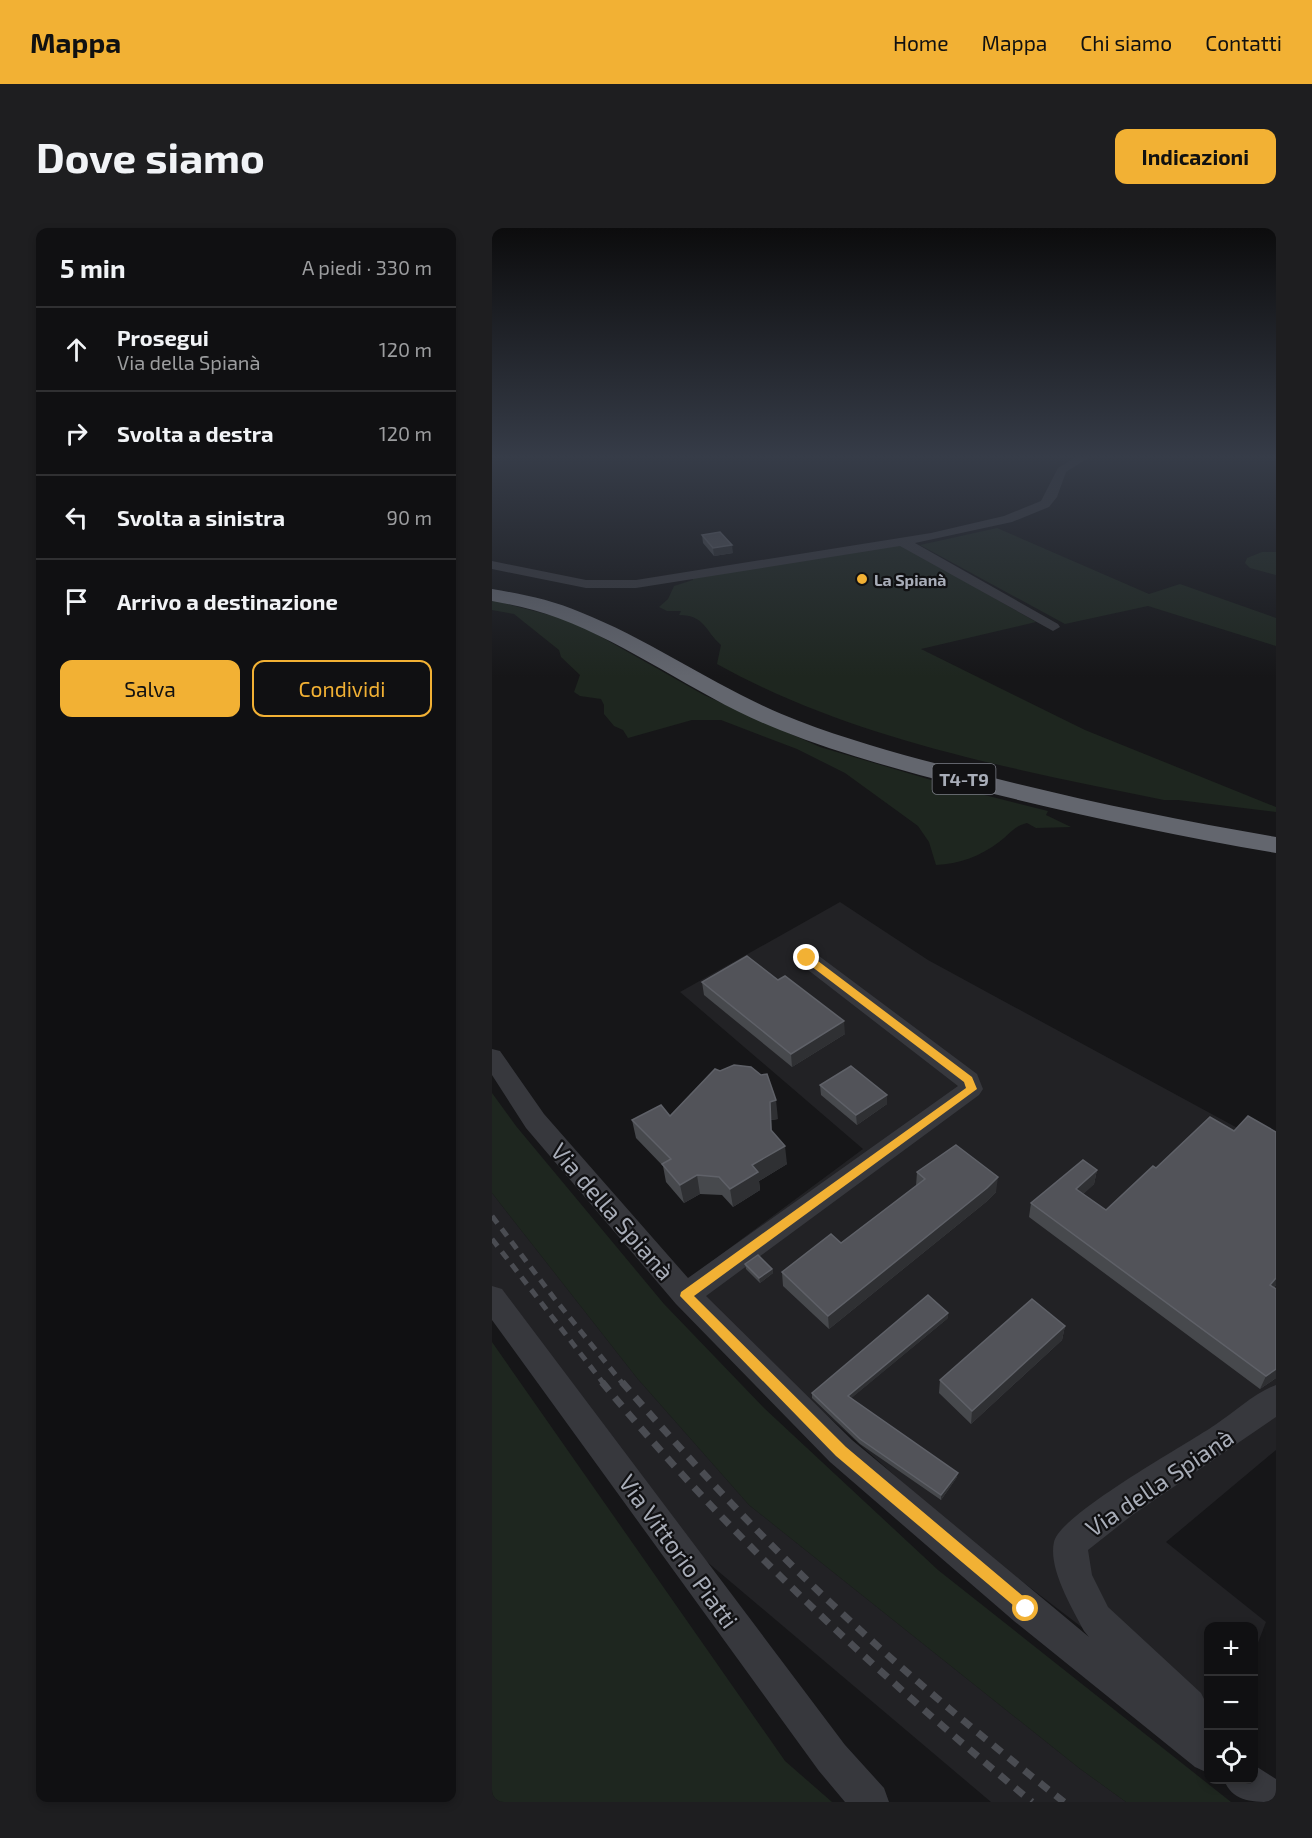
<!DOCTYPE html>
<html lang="it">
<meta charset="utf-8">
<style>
:root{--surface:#101012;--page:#1e1e20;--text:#f1f3f6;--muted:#9c9d9f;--line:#303032;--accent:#f2b134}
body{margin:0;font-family:"Exo 2",sans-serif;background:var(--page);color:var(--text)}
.controls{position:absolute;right:18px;bottom:18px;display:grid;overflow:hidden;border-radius:12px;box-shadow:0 3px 9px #0003}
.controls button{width:54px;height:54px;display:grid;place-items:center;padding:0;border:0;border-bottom:2px solid var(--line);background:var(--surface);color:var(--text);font:30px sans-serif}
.stop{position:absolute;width:18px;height:18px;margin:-14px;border:4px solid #f2b134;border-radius:50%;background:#fff}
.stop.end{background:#f2b134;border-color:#fff;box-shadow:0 2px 6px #0008}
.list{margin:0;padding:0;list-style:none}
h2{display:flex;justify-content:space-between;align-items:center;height:78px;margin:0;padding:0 24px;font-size:26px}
h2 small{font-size:20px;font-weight:400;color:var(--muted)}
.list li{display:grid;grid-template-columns:39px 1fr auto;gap:18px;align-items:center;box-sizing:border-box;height:84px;padding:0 24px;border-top:2px solid var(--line)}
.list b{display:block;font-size:22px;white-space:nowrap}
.list p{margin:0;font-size:20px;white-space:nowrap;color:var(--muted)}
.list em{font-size:20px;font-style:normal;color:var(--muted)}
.actions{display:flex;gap:12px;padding:18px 24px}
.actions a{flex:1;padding:14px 0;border:2px solid var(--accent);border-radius:12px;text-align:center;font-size:21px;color:var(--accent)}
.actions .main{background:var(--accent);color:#111}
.icon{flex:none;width:33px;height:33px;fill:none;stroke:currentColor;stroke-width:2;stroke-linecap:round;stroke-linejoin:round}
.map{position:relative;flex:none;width:784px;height:1574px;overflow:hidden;border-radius:12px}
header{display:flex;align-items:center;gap:36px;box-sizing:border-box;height:84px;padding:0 30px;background:var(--accent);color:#111}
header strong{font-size:28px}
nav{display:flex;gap:33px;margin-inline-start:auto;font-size:21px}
.intro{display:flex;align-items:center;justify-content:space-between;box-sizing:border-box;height:144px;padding:0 36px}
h1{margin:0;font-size:42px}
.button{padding:15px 27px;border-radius:12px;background:var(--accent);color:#111;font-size:21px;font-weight:700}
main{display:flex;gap:36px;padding:0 36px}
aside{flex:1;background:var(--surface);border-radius:12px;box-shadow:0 3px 9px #0003}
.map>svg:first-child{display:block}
</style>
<header>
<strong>Mappa</strong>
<nav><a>Home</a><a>Mappa</a><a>Chi siamo</a><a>Contatti</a></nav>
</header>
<div class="intro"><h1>Dove siamo</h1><a class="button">Indicazioni</a></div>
<main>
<aside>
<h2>5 min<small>A piedi · 330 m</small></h2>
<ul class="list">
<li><svg class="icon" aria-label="ahead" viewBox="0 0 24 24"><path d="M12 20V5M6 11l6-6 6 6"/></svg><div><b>Prosegui</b><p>Via della Spianà</p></div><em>120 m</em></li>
<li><svg class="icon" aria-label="right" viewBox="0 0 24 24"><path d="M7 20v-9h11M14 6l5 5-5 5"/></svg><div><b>Svolta a destra</b></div><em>120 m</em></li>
<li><svg class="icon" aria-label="left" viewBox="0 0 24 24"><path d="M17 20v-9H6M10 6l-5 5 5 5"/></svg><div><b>Svolta a sinistra</b></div><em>90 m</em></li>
<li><svg class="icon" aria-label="arrive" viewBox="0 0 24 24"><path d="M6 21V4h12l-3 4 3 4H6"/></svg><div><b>Arrivo a destinazione</b></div></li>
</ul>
<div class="actions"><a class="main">Salva</a><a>Condividi</a></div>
</aside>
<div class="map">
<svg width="784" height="1574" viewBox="0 0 784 1574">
<rect width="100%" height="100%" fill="#161618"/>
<!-- built -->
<path fill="#222225" d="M348,674L436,732L784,921V1222L674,1314L774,1394L762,1425V1398H716V1496L472,1309L188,1057L371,921L188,764Z
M0,965L145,1150L257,1277L587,1540L634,1574H499L207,1327L0,1063Z"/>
<!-- green -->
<path fill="#1e261f" d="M505,300L657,366L688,356L784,390V418L656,378L573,396L428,317Z
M410,317L544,394L429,421L593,502L784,579V584L686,572H672C521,541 362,512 225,436L229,417C213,403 213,387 187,387L189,383H175L167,379L176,371L182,358L201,352L200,350Z
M770,324H784V347L758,340L753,335L755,330Z
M0,372L73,391L97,402L212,467L328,519L473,562L556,583L554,587L579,599L544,600L535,595C522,598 518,606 507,614C489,628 467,636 444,637L437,614L426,598L353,545L305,521L229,492H200L136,510L131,502L122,498L112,486V477L109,471L88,468L82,464L88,447L69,429L67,422L22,386L0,382Z
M0,865L24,898L172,1076L272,1180L446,1342L739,1574H634L587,1540L257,1277L145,1150L0,965Z
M0,1114L293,1533L340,1574H0Z"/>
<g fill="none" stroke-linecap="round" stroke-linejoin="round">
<!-- minor -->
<path fill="#37383d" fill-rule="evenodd" d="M586,228H599L574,244L565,269L557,279L520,294L423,315L566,396L568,399L561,403L408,318L144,360H94L0,341V333L94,352H144L439,305L512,288L549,273L566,240Z
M315,723L323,725L485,846L491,861L487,867L214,1068L360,1212L597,1409L592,1403C580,1380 556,1340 562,1314C567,1287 695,1216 723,1197C743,1184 762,1165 784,1157V1189L639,1288L596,1322L600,1347L616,1379L709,1465L716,1479V1545L703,1539L522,1393L338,1234L184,1076L34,900L0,847V821L8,823L52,886L196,1050L466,858L307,735L304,730L307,725Z
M0,1058L10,1061L353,1517L392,1560L397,1574H353L327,1543L0,1092Z
M762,1537L784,1551V1574C759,1574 741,1574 732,1552H762Z"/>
<!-- highway -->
<path fill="#63666e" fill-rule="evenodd" d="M0,361C30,366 60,372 88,384C164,414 230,464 307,493C367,516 429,532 490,547C587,572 685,592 784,609V625C680,607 576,585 474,559C411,543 348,526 288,502C210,472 144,419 66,390C45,382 22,377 0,373Z"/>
<!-- rail-far1 -->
<path stroke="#4a4c52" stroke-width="5" stroke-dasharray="9 7" stroke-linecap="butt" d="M0,988L62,1070L131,1156
M0,1011L112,1156"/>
<!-- rail -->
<path stroke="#4a4c52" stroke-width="7" stroke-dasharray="11 9" stroke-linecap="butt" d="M110,1154C238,1310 386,1446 540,1574
M130,1154C197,1231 265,1306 340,1376C414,1446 492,1511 572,1574"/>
</g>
<!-- wall -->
<path fill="#47494d" d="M210,307L241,325L222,328L211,315Z
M210,754L353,806L300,839L212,767Z
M328,857L395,867V876L365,897L329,867Z
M178,888L286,891L279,892L280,904L295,936L267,953L268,962L241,979L230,967L208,966L192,975L174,954L171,938L144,910L140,892Z
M742,903L784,904V1057L782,1060L784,1150L768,1161L537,989L539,975L605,942L602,956L591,966L614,982L664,940Z
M425,944L504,964L494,974L337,1101L291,1058L290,1044L349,1015L424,958Z
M253,1036L280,1041L281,1045L268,1055L254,1041Z
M456,1090L359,1170L465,1249L449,1272L368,1216L320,1170V1165Z
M573,1098L570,1112L479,1196L447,1165L448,1152Z"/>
<!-- shaded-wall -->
<path fill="#2f3033" d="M240,317L241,325L222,328L221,320Z
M352,793L353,806L300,839L299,826Z
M395,867V876L365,897L364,887Z
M284,872L286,891L279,892L281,921L278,874Z
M293,918L295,936L267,953L268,962L241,979L238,961L260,937Z
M605,942L602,956L582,975L584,961Z
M205,947L208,966L192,975L188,957Z
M506,949L504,964L494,974L337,1101L336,1088Z
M280,1041L281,1045L268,1055L267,1050Z
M784,1050V1057L772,1071L778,1057Z
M456,1085V1090L356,1173V1168Z
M573,1098L570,1112L479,1196L480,1183Z
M784,1141V1150L768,1161L774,1148Z
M466,1245L465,1249L449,1272V1267Z"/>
<!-- building -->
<path fill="#525359" stroke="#5f6168" stroke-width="1.5" d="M228,304L240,317L221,320L210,307Z
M255,728L286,752L293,748L352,793L299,826L210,754Z
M242,837L259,839L269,847L275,846L284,872L278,874L279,902L293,918L260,937L266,944L238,961L227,949L205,947L188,957L170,936L179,931L140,892L169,877L178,888L223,841L228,843Z
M359,838L395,867L364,887L328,857Z
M756,888L784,904V1050L778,1057L784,1061V1141L774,1148L539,975L591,932L605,942L584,961L614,982L661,938L664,940L718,889L742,903Z
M464,917L506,949L495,960L336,1088L290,1044L339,1006L349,1015L433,951L425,944Z
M266,1027L280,1041L267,1050L253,1036Z
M436,1067L456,1085L356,1168L466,1245L449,1267L368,1211L320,1165Z
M540,1071L573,1098L480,1183L448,1152Z"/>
<!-- sky -->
<linearGradient id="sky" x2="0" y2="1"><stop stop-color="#0c0c0d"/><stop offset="0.51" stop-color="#363c48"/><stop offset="1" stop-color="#363c48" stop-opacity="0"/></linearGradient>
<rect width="784" height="449" fill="url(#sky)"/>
<!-- route -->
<path fill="#f2b134" d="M311,727H318L480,849L485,861L202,1068L354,1219L539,1375L542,1381L539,1386L534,1388L344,1228L188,1068L189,1064L474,860L472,854L311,732Z"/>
<!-- markers -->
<circle fill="#f2b134" stroke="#111113" stroke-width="2" cx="370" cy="351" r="6"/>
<g text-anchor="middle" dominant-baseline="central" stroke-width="4.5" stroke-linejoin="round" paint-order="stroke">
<!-- far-poi labels -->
<g font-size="16" font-weight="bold" fill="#a8adb8" stroke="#111113" text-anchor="start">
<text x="382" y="351">La Spianà</text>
</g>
<!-- shield labels -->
<rect fill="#111113" stroke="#7b7e86" stroke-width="1.5" x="440.5" y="536" width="63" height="30" rx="4.5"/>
<g font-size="18" font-weight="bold" fill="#a8adb8">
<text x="472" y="551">T4-T9</text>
</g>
<!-- near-street labels -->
<g font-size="24" fill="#a8adb8" stroke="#111113">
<text transform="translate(121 983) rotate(49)">Via della Spianà</text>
<text transform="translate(667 1254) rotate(-34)">Via della Spianà</text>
<text transform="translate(187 1323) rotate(54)">Via Vittorio Piatti</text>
</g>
</g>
</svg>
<div class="controls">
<button>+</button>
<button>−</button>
<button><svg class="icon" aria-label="locate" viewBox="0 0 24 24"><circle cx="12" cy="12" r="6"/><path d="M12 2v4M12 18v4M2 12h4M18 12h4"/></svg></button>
</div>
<div class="stop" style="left:534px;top:1381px"></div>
<div class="stop end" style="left:315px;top:730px"></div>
</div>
</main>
